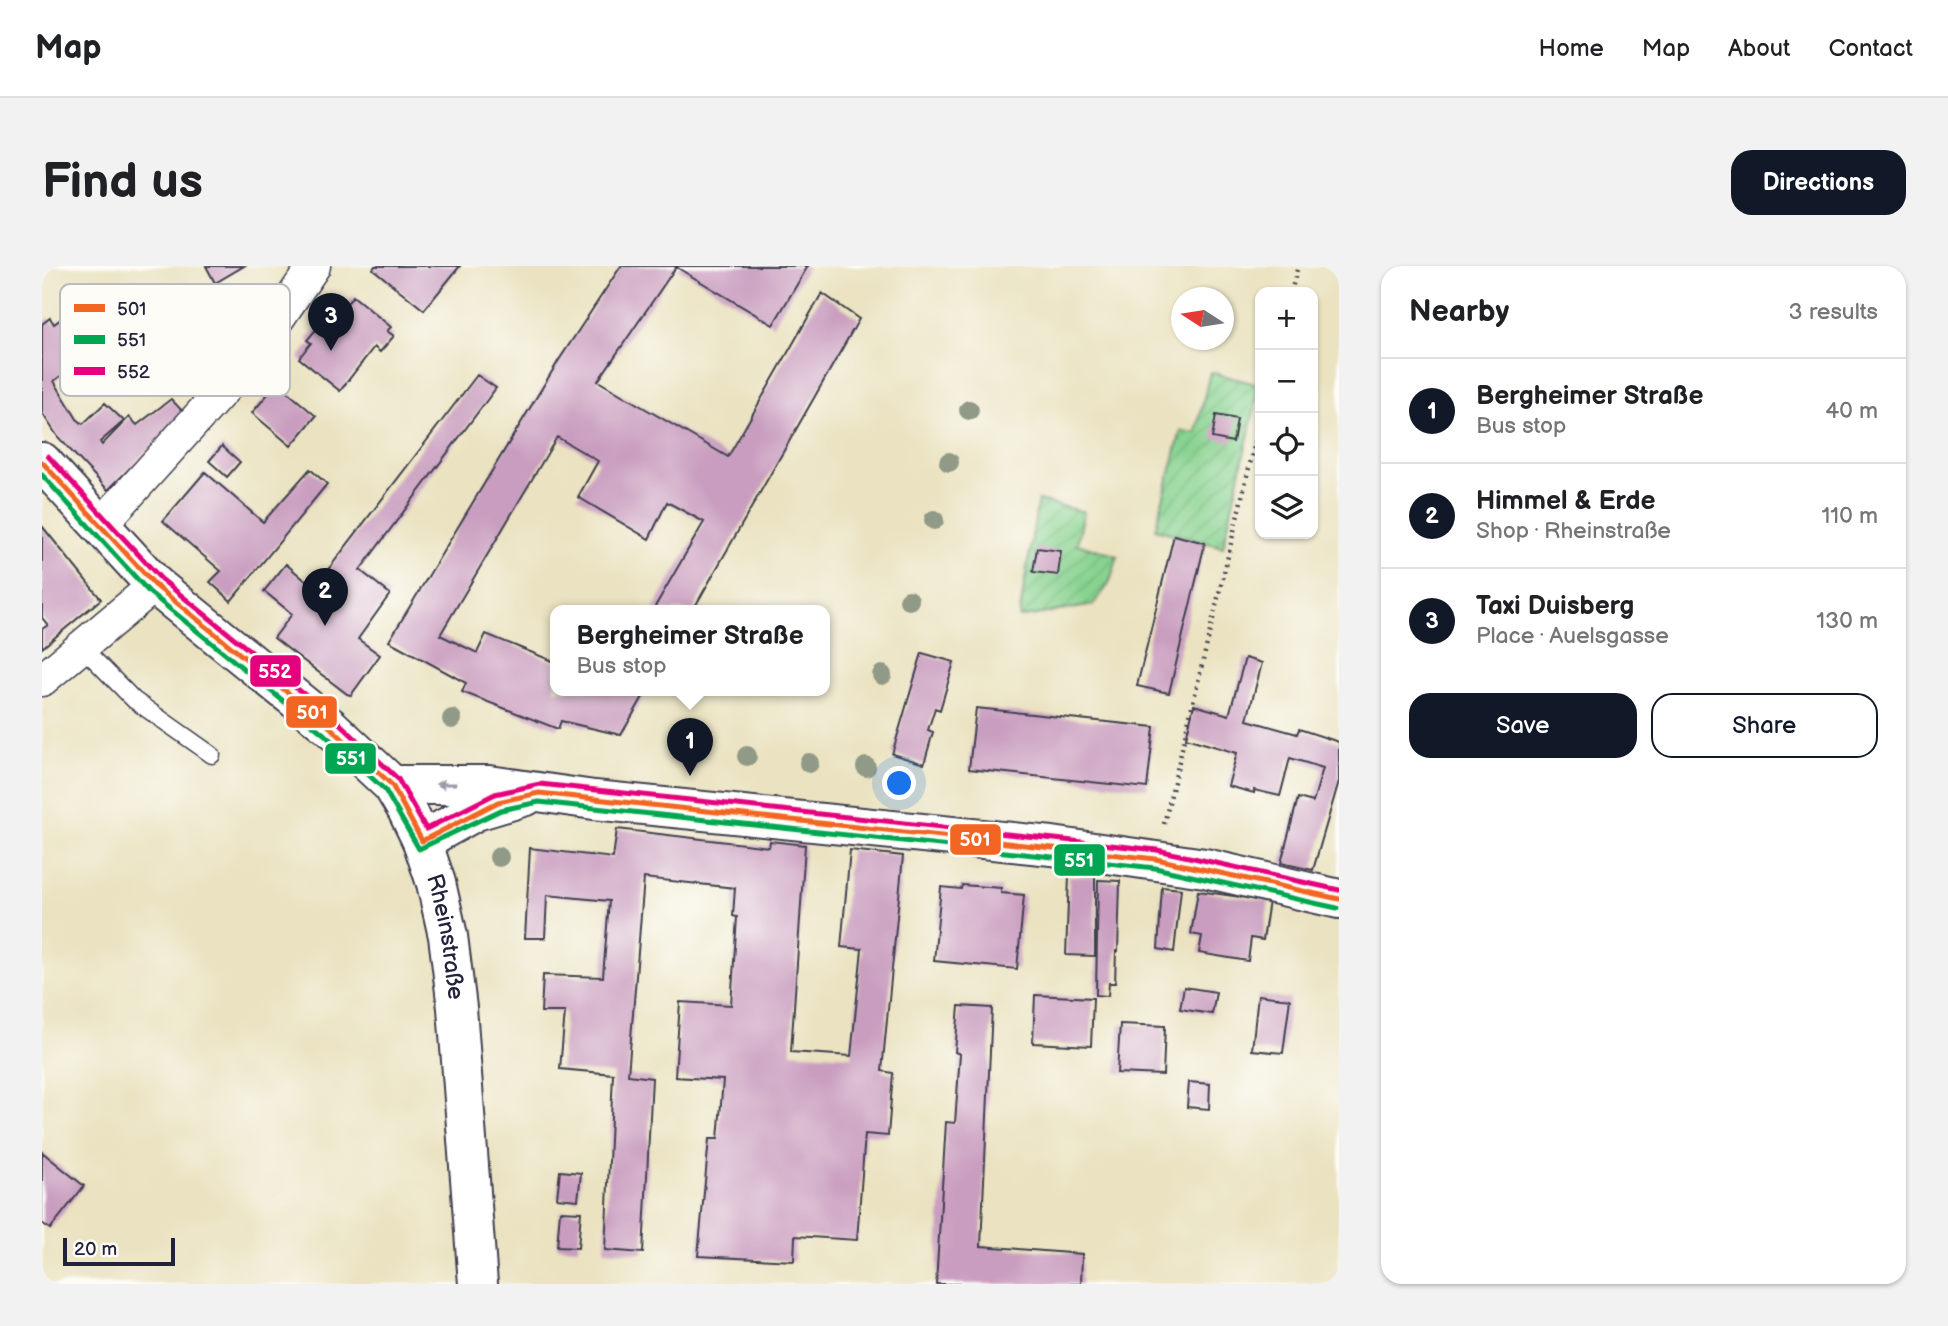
<!DOCTYPE html>
<meta charset="utf-8">
<style>
:root{--surface:#fff;--page:#f2f2f2;--text:#202124;--muted:#757577;--line:#e0e0e0;--accent:#111827}
body{margin:0;font-family:"Balsamiq Sans",sans-serif;background:var(--page);color:var(--text)}
.controls{position:absolute;right:21px;top:21px;display:grid;overflow:hidden;border-radius:14px;box-shadow:0 2px 5px #0004}
.controls button{width:63px;height:63px;display:grid;place-items:center;padding:0;border:0;border-bottom:2px solid var(--line);background:var(--surface);color:var(--text);font:35px sans-serif}
.compass{position:absolute;left:1129px;top:21px;width:63px;height:63px;border-radius:50%;background:var(--surface);box-shadow:0 2px 5px #0004;rotate:282deg}
.scale{position:absolute;left:21px;bottom:18px;width:112px;box-sizing:border-box;padding-left:7px;border:4px solid #22223b;border-top:0;font-size:19px;line-height:24px;white-space:nowrap;color:#22223b;-webkit-text-stroke:5px #fdfcf7;paint-order:stroke}
.you{position:absolute;left:858px;top:518px;width:24px;height:24px;margin:-18px;border:5px solid #fff;border-radius:50%;background:#1a73e8;box-shadow:0 0 0 10px #1a73e833}
.badge{display:grid;place-items:center;width:46px;height:46px;border-radius:50%;background:var(--accent);color:#fff;font-size:23px;font-weight:700}
.pin{position:absolute;translate:-50% -58px;filter:drop-shadow(0 2px 4px #0008)}
.pin::after{content:'';position:absolute;top:37px;width:24px;height:21px;background:inherit;clip-path:polygon(0 0,100% 0,50% 100%)}
.popup{position:absolute;left:508px;top:339px;width:280px;height:91px;box-sizing:border-box;display:grid;place-content:center;border-radius:14px;background:var(--surface);filter:drop-shadow(0 2px 5px #0005);font-size:23px;white-space:nowrap;color:var(--muted)}
.popup b{font-size:26px;color:var(--text)}
.popup::after{content:'';position:absolute;left:50%;top:100%;margin-left:-14px;border:14px solid transparent;border-top-color:var(--surface)}
.list{margin:0;padding:0;list-style:none}
h2{display:flex;justify-content:space-between;align-items:center;height:91px;margin:0;padding:0 28px;font-size:30px}
h2 small{font-size:23px;font-weight:400;color:var(--muted)}
.list li{display:grid;grid-template-columns:46px 1fr auto;gap:21px;align-items:center;box-sizing:border-box;height:105px;padding:0 28px;border-top:2px solid var(--line)}
.list b{display:block;font-size:26px;white-space:nowrap}
.list p{margin:0;font-size:23px;white-space:nowrap;color:var(--muted)}
.list em{font-size:23px;font-style:normal;color:var(--muted)}
.actions{display:flex;gap:14px;padding:21px 28px}
.actions a{flex:1;padding:16px 0;border:2px solid var(--accent);border-radius:21px;text-align:center;font-size:24px;color:var(--accent)}
.actions .main{background:var(--accent);color:#fff}
.icon{flex:none;width:38px;height:38px;fill:none;stroke:currentColor;stroke-width:2;stroke-linecap:round;stroke-linejoin:round}
.map{position:relative;flex:none;width:1297px;height:1018px;overflow:hidden;border-radius:21px}
header{display:flex;align-items:center;gap:42px;box-sizing:border-box;height:98px;padding:0 35px;background:var(--surface);border-bottom:2px solid var(--line)}
header strong{font-size:33px}
nav{display:flex;gap:38px;margin-inline-start:auto;font-size:24px}
.intro{display:flex;align-items:center;justify-content:space-between;box-sizing:border-box;height:168px;padding:0 42px}
h1{margin:0;font-size:49px}
.button{padding:18px 32px;border-radius:21px;background:var(--accent);color:#fff;font-size:24px;font-weight:700}
main{display:flex;gap:42px;padding:0 42px}
aside{flex:1;background:var(--surface);border-radius:21px;box-shadow:0 2px 5px #0004}
.map>svg:first-child{display:block}
</style>
<header>
<strong>Map</strong>
<nav><a>Home</a><a>Map</a><a>About</a><a>Contact</a></nav>
</header>
<div class="intro"><h1>Find us</h1><a class="button">Directions</a></div>
<main>
<div class="map">
<svg width="1297" height="1018" viewBox="0 0 1297 1018">
<defs>
<pattern id="garden-furrows" width="10" height="10" patternUnits="userSpaceOnUse" patternTransform="scale(1.75)"><rect width="10" height="10" fill="#88d390"/><path d="M-1 1l2-2M0 10L10 0M9 11l2-2" fill="none" stroke="#75b57d"/></pattern>
</defs>
<rect width="100%" height="100%" fill="#fdfcf7"/>
<filter id="ink" filterUnits="userSpaceOnUse"><feTurbulence type="fractalNoise" baseFrequency=".0143" numOctaves="2"/><feDisplacementMap in="SourceGraphic" scale="14" xChannelSelector="R" yChannelSelector="G"/><feConvolveMatrix kernelMatrix="1 2 1 2 8 2 1 2 1" color-interpolation-filters="sRGB"/></filter>
<filter id="wash" filterUnits="userSpaceOnUse"><feTurbulence type="fractalNoise" baseFrequency=".00686" numOctaves="4" result="noise"/><feDisplacementMap in="SourceGraphic" scale="28" xChannelSelector="R" yChannelSelector="G"/><feGaussianBlur stdDeviation="1.57" result="paint"/><feColorMatrix in="noise" values="0 0 0 0 0 0 0 0 0 0 0 0 0 0 0 0 0 1.4 0 .05"/><feComposite in="paint" operator="in"/></filter>
<g filter="url(#wash)">
<rect width="100%" height="100%" fill="#eae2c0"/>
<!-- garden -->
<path fill="url(#garden-furrows)" stroke="#557a66" stroke-width="2" d="M1168,106L1218,119L1181,281L1113,263L1139,165L1154,167Z
M996,234L1042,246L1035,278L1076,290L1067,318L1051,339L977,352Z"/>
<g id="blocks">
<!-- building -->
<path fill="#c99dbf" d="M164,0H202L173,17Z
M333,0H418L382,44L331,3Z
M579,0H766L731,59L634,1L556,115L686,191L780,27L817,53L651,344H611L662,256L625,236L607,273L536,231L556,195L515,171L398,369L435,387L444,368L513,396V424H605L579,469L519,455L516,463L420,426L424,417L347,375L517,94Z
M51,30L79,65L12,115L35,153L41,158L63,137L82,155L58,176L60,179L87,151L95,159L129,133L143,148L66,224L16,171L0,147V58L8,52L12,58Z
M311,30L349,61L345,65L352,70L338,86L332,81L298,125L257,92L269,77L265,74L278,59L282,63L286,61Z
M435,109L454,122L318,304L348,328L316,373L338,389L309,429L305,428L232,372L250,348L222,325L244,298L272,322Z
M235,117L274,150L249,180L210,147Z
M1174,149L1195,153L1191,176L1170,172Z
M180,180L198,196L185,211L167,195Z
M268,203L285,218L189,335L168,316L179,305L121,255L163,206L221,256Z
M0,260L59,333L0,382V363L6,359L0,352Z
M1132,269L1163,277L1127,427L1095,420Z
M995,282L1019,285L1016,309L991,306Z
M880,387L912,396L898,444L893,442L886,464L891,466L882,498L850,488Z
M1203,392L1220,397L1205,454L1255,468L1257,463L1297,476V515L1271,604L1239,597L1256,532L1271,536L1281,502L1248,492L1238,530L1212,524V527L1186,520L1195,487L1144,472L1152,439L1187,449Z
M934,442L1112,461L1105,522L927,503Z
M575,563L727,581L728,575L763,579L749,786L809,790L820,683L799,681L808,584L861,590L840,805L851,807L846,870L823,868L815,974L753,970L752,995L656,990L667,873H676L681,814L633,811L638,736L689,739L695,651L691,650L693,622L602,612L586,809L610,812L601,987L563,984L571,808L518,803L523,746H499L501,709L561,711L567,635L505,629L503,672H483L488,582L571,592Z
M1027,610L1053,611V690L1024,689Z
M1056,614L1078,615L1076,685H1074L1073,717H1067L1066,730L1054,729Z
M920,619L959,622V627L982,629L975,703L892,695L899,621L919,623Z
M1120,621L1139,623L1132,686L1116,683Z
M1156,625L1227,635L1221,674L1209,672L1206,695L1157,687L1160,670L1149,668Z
M1142,721L1174,726L1170,748L1138,743Z
M993,729L1051,732L1049,780L991,777Z
M1216,729L1248,733L1241,787L1210,784Z
M917,740L950,742L939,980L1040,988L1039,1018H894L904,856L913,857L918,788L913,786Z
M1078,758L1123,760L1121,809L1075,807Z
M1147,816L1168,818L1167,843L1145,841Z
M0,886L42,920L8,963L0,957Z
M518,905L539,907L536,934L515,932Z
M518,945L539,946L536,982L515,981Z"/>
</g>
</g>
<g filter="url(#ink)">
<use href="#blocks" fill-opacity="0" stroke="#403f4f" stroke-width="2"/>
<g fill="none" stroke-linecap="round" stroke-linejoin="round">
<defs>
<path id="lane" d="M40,381L92,434L170,489"/>
<path id="street" d="M58,260L207,95L272,0
M0,414L113,319"/>
<g id="secondary">
<path id="s1" d="M0,196L113,319L288,461L350,519L365,544L380,575L394,617L406,670L415,742L436,1018"/>
<path d="M350,519H447L552,534L1010,580L1163,602L1297,633"/>
<path d="M380,575L434,545L484,530"/>
</g>
</defs>
<!-- lane casing -->
<use href="#lane" stroke="#403f4f" stroke-width="19"/>
<!-- street casing -->
<use href="#street" stroke="#403f4f" stroke-width="35"/>
<!-- secondary casing -->
<use href="#secondary" stroke="#403f4f" stroke-width="42"/>
<!-- path -->
<path stroke="#403f4f" stroke-width="4.5" stroke-dasharray="2 5" stroke-linecap="butt" d="M1249,26L1256,0
M1122,558L1218,156"/>
<!-- lane -->
<use href="#lane" stroke="#fff" stroke-width="16"/>
<!-- street -->
<use href="#street" stroke="#fff" stroke-width="32"/>
<!-- secondary -->
<use href="#secondary" stroke="#fff" stroke-width="38"/>
<defs>
<path id="bus-1" d="M0,196L113,319L288,461L350,519L380,575L456,536L497,527L1114,593L1297,633"/>
<path id="bus-2" d="M0,209L107,326L282,468L343,524L377,583L459,544L497,536L1113,602L1295,642"/>
<path id="bus-3" d="M6,190L119,313L294,454L356,513L384,563L453,528L498,518L1115,584L1297,624"/>
</defs>
<!-- bus-1 casing -->
<use href="#bus-1" stroke="#fdfcf7" stroke-width="10"/>
<!-- bus-2 casing -->
<use href="#bus-2" stroke="#fdfcf7" stroke-width="10"/>
<!-- bus-3 casing -->
<use href="#bus-3" stroke="#fdfcf7" stroke-width="10"/>
<!-- bus-1 -->
<use href="#bus-1" stroke="#f26522" stroke-width="5"/>
<!-- bus-2 -->
<use href="#bus-2" stroke="#00a651" stroke-width="5"/>
<!-- bus-3 -->
<use href="#bus-3" stroke="#e5007d" stroke-width="5"/>
</g>
<!-- trees -->
<g fill="#909a87">
<circle cx="927" cy="144" r="10"/>
<circle cx="907" cy="196" r="10"/>
<circle cx="892" cy="254" r="10"/>
<circle cx="867" cy="334" r="10"/>
<circle cx="840" cy="409" r="10"/>
<circle cx="410" cy="453" r="10"/>
<circle cx="652" cy="483" r="10"/>
<circle cx="705" cy="490" r="10"/>
<circle cx="767" cy="497" r="10"/>
<circle cx="824" cy="501" r="10"/>
<circle cx="457" cy="591" r="10"/>
</g>
<!-- one-way arrows -->
<defs><path id="oneway-solid" d="M-6-.8H1V-3.2L6.5 0L1 3.2V.8H-6Z" transform="scale(1.75)"/></defs>
<use fill="#9c9ca7" href="#oneway-solid" transform="translate(404 518) rotate(-180)"/>
</g>
<g text-anchor="middle" dominant-baseline="central" stroke-width="6" stroke-linejoin="round" paint-order="stroke">
<!-- street labels -->
<g font-size="23" fill="#22223b" stroke="#fdfcf7">
<text stroke="none"><textPath href="#s1" startOffset="640">Rheinstraße</textPath></text>
</g>
</g>
<!-- legend -->
<rect x="18" y="18" width="230" height="112" rx="10" fill="#fdfcf7" stroke="#bbbbbf" stroke-width="2"/>
<rect x="32" y="38" width="31" height="8" fill="#f26522"/>
<rect x="32" y="69" width="31" height="9" fill="#00a651"/>
<rect x="32" y="101" width="31" height="8" fill="#e5007d"/>
<g font-size="19" fill="#22223b">
<text x="75" y="49">501</text>
<text x="75" y="80">551</text>
<text x="75" y="112">552</text>
</g>
<g stroke="#fdfcf7" stroke-width="2.5">
<rect x="207" y="388" width="53" height="34" rx="7" fill="#e5007d"/>
<rect x="243" y="429" width="53" height="34" rx="7" fill="#f26522"/>
<rect x="282" y="476" width="53" height="33" rx="7" fill="#00a651"/>
<rect x="907" y="557" width="53" height="33" rx="7" fill="#f26522"/>
<rect x="1011" y="577" width="53" height="34" rx="7" fill="#00a651"/>
</g>
<g font-size="19" text-anchor="middle" font-weight="bold" fill="#fff">
<text x="233" y="412">552</text>
<text x="270" y="453">501</text>
<text x="309" y="499">551</text>
<text x="933" y="580">501</text>
<text x="1037" y="601">551</text>
</g>
</svg>
<div class="controls">
<button>+</button>
<button>−</button>
<button><svg class="icon" aria-label="locate" viewBox="0 0 24 24"><circle cx="12" cy="12" r="6"/><path d="M12 2v4M12 18v4M2 12h4M18 12h4"/></svg></button>
<button><svg class="icon" aria-label="layers" viewBox="0 0 24 24"><path d="M12 4l9 5-9 5-9-5zM3 14l9 5 9-5"/></svg></button>
</div>
<svg class="compass" viewBox="-18 -18 36 36"><path d="M0-13l5 13h-10z" fill="#e53935"/><path d="M0 13l5-13h-10z" fill="#757577"/></svg>
<div class="scale">20 m</div>
<div class="you"></div>
<div class="pin badge" style="left:648px;top:510px">1</div>
<div class="popup"><b>Bergheimer Straße</b>Bus stop</div>
<div class="pin badge" style="left:283px;top:360px">2</div>
<div class="pin badge" style="left:289px;top:85px">3</div>
</div>
<aside>
<h2>Nearby<small>3 results</small></h2>
<ul class="list">
<li><span class="badge">1</span><div><b>Bergheimer Straße</b><p>Bus stop</p></div><em>40 m</em></li>
<li><span class="badge">2</span><div><b>Himmel &amp; Erde</b><p>Shop · Rheinstraße</p></div><em>110 m</em></li>
<li><span class="badge">3</span><div><b>Taxi Duisberg</b><p>Place · Auelsgasse</p></div><em>130 m</em></li>
</ul>
<div class="actions"><a class="main">Save</a><a>Share</a></div>
</aside>
</main>
